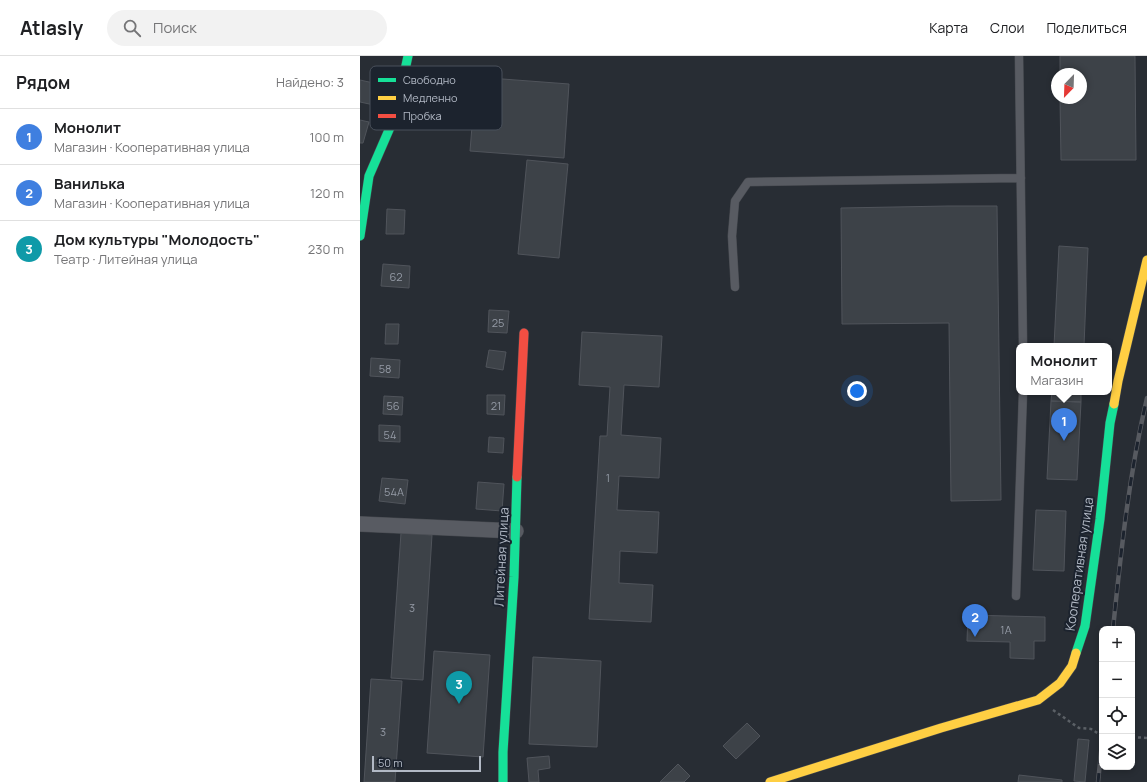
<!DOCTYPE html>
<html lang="ru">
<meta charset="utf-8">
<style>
:root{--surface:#fff;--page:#f2f2f2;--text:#202124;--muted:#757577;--line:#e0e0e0;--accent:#828892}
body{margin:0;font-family:Manrope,sans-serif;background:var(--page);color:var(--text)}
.controls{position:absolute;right:12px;bottom:12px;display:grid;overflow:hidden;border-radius:8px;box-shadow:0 2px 6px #0003}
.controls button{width:36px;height:36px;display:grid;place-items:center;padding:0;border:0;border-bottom:1px solid var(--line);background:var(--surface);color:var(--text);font:20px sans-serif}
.compass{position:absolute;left:691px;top:12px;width:36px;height:36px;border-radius:50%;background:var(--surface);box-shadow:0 2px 6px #0003;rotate:203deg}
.scale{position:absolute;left:12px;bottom:10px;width:109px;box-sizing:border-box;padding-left:4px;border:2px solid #b2b9c5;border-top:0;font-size:11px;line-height:14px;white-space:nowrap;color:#b2b9c5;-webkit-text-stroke:3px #1c232e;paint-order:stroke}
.you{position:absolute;left:497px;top:335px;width:14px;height:14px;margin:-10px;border:3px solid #fff;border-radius:50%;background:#1a73e8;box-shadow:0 0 0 6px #1a73e833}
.badge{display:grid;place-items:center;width:26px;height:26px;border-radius:50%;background:var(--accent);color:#fff;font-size:13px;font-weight:700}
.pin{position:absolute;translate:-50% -33px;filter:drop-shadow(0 1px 2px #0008)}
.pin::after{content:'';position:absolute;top:21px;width:14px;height:12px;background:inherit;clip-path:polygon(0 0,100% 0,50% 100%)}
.popup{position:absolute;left:656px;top:287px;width:96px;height:52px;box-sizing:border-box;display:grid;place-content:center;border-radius:8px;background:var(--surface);filter:drop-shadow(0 1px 3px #0005);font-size:13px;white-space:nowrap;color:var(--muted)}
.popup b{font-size:15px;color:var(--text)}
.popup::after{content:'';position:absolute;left:50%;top:100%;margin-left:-8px;border:8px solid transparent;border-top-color:var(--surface)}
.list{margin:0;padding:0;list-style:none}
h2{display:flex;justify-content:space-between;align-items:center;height:52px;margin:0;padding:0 16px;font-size:17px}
h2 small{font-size:13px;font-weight:400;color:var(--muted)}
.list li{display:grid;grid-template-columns:26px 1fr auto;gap:12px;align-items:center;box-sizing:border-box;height:56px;padding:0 16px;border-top:1px solid var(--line)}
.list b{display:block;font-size:15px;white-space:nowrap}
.list p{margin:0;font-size:13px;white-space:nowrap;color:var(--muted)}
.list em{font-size:13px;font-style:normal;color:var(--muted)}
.icon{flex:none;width:22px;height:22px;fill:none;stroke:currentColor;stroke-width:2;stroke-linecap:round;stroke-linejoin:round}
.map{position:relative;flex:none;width:787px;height:726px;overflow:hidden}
header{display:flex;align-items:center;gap:24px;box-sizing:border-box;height:56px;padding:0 20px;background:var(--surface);border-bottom:1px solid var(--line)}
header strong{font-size:19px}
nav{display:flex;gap:22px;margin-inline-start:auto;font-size:14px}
.search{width:280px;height:36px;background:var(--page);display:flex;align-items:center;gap:10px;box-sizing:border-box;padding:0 14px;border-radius:22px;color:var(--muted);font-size:15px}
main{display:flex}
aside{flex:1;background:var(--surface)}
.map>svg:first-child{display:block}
</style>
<header>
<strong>Atlasly</strong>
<div class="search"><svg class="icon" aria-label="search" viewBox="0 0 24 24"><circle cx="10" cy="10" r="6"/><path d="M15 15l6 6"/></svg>Поиск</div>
<nav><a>Карта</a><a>Слои</a><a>Поделиться</a></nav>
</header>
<main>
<aside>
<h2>Рядом<small>Найдено: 3</small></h2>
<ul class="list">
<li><span class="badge" style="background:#3f7fe0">1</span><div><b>Монолит</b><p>Магазин · Кооперативная улица</p></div><em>100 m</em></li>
<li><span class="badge" style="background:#3f7fe0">2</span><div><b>Ванилька</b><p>Магазин · Кооперативная улица</p></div><em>120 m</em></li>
<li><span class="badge" style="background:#0f9aa8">3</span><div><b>Дом культуры &quot;Молодость&quot;</b><p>Театр · Литейная улица</p></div><em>230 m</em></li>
</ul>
</aside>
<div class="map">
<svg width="787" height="726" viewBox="0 0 787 726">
<rect width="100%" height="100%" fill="#282d34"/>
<!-- building -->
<path fill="#3d4248" stroke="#50545b" d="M700,0H775L776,104H701L700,42H721V18H700Z
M116,21L209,28L204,102L110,95Z
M0,24L18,28L14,49L0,46Z
M0,64L9,66L3,87H0Z
M167,104L208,108L199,202L158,198Z
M588,150H637L641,444L591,445L589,267L482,268L481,152Z
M27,153L45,154L44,178H26Z
M699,190L728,192L724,290H694Z
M23,208L50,210L49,232L21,230Z
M129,254L149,255L147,277L128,276Z
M26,268H39L38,288H25Z
M222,276L302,280L299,331L264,329L261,379L301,382L299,422L259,420L257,454L299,456L297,497L260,495L259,527L293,529L291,566L229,563L240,380H247L250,331L219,329Z
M129,294L146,296L143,314L126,311Z
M11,302L40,304L39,322L10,320Z
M692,336H721V346L691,345Z
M127,339H145L144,359L127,358Z
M24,340L43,341L42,359L23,358Z
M691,345L721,346L717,424L687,423Z
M19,369L40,370V386L19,385Z
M129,381L144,382L143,397L128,396Z
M22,422L48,424L45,448L19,445Z
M118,426L144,428L142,455L116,453Z
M676,454L706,455L704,515L673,514Z
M41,477L72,479L63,624L31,622Z
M608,559L685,561V585H674V603L650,602V586L607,585Z
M74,595L130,599L123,701L67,697Z
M173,601L241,605L237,691L169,688Z
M11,623L42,625L35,726H4Z
M387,667L400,680L376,703L363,690Z
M718,683L729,684L725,726L714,725Z
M189,700L190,712L178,714L179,726H169L167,702Z
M318,708L330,720L324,726H300Z
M659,719L702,724V726H658Z"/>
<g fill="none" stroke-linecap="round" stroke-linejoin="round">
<defs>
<path id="lane" d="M659,0L663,290
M375,231L372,180L375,145L388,126L661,122
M656,540L663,336"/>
<path id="street" d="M0,468L156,475"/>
<path id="fast" d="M0,180L9,120L35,60L48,0
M716,597L725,570L740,463L750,367L754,348
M143,726V696L154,521L157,421"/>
<path id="slow" d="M754,348L758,325L787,204
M410,726L581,672L678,644L700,627L712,610L716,597"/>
<path id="jam" d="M157,421L164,277"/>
</defs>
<!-- lane casing -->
<use href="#lane" stroke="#46494f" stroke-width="9"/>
<!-- street casing -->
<use href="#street" stroke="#46494f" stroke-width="16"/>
<!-- fast casing -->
<use href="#fast" stroke="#46494f" stroke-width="10"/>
<!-- slow casing -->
<use href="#slow" stroke="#46494f" stroke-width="10"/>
<!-- jam casing -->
<use href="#jam" stroke="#46494f" stroke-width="10"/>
<!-- path -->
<path stroke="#5b6066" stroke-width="2.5" stroke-dasharray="3 3" stroke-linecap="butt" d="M693,654L719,672L731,673L739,678H742
M772,681L787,682"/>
<!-- lane -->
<use href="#lane" stroke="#585b62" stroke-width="8"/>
<!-- street -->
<use href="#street" stroke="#585b62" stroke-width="15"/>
<!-- fast -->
<use href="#fast" stroke="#16e098" stroke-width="9"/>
<!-- slow -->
<use href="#slow" stroke="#ffcf43" stroke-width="9"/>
<!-- jam -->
<use href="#jam" stroke="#f24e42" stroke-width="9"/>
<defs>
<path id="rail" d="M753,573C761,495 769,418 787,342
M738,726L742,687"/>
</defs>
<!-- rail casing -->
<use href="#rail" stroke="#575a60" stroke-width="4.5"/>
<!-- rail -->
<use href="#rail" stroke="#1c232e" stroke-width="3" stroke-dasharray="9" stroke-linecap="butt"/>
</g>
<g text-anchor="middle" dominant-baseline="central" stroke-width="4" stroke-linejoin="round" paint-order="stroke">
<!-- number labels -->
<g font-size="11" fill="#959ba6">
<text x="36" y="220">62</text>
<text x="138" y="266">25</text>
<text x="25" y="312">58</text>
<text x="33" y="349">56</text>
<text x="136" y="349">21</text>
<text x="30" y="378">54</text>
<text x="248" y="421">1</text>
<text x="34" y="435">54А</text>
<text x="52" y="551">3</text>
<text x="646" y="573">1А</text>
<text x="23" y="675">3</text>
</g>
<!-- street labels -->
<g font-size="13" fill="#b2b9c5" stroke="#1c232e">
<text transform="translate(141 501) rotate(-87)">Литейная улица</text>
<text transform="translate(719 508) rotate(-82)">Кооперативная улица</text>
</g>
</g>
<!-- legend -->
<rect x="10" y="10" width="132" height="64" rx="6" fill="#1c232e" stroke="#49505b" stroke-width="1"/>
<rect x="18" y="22" width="18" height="4" fill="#16e098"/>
<rect x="18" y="40" width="18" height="4" fill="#ffcf43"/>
<rect x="18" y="58" width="18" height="4" fill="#f24e42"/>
<g font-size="11" fill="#b2b9c5">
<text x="43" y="28">Свободно</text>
<text x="43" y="46">Медленно</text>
<text x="43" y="64">Пробка</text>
</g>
</svg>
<div class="controls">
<button>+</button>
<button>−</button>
<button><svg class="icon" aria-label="locate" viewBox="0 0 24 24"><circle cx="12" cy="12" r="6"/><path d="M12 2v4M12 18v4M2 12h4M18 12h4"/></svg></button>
<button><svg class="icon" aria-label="layers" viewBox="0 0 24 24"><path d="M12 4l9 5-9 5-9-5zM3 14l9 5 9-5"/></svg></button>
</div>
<svg class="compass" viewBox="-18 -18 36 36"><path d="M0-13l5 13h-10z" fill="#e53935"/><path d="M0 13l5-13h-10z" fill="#757577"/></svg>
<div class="scale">50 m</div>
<div class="you"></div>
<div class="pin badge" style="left:704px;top:385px;background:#3f7fe0">1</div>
<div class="popup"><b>Монолит</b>Магазин</div>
<div class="pin badge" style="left:615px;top:581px;background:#3f7fe0">2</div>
<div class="pin badge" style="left:99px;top:648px;background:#0f9aa8">3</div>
</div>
</main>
